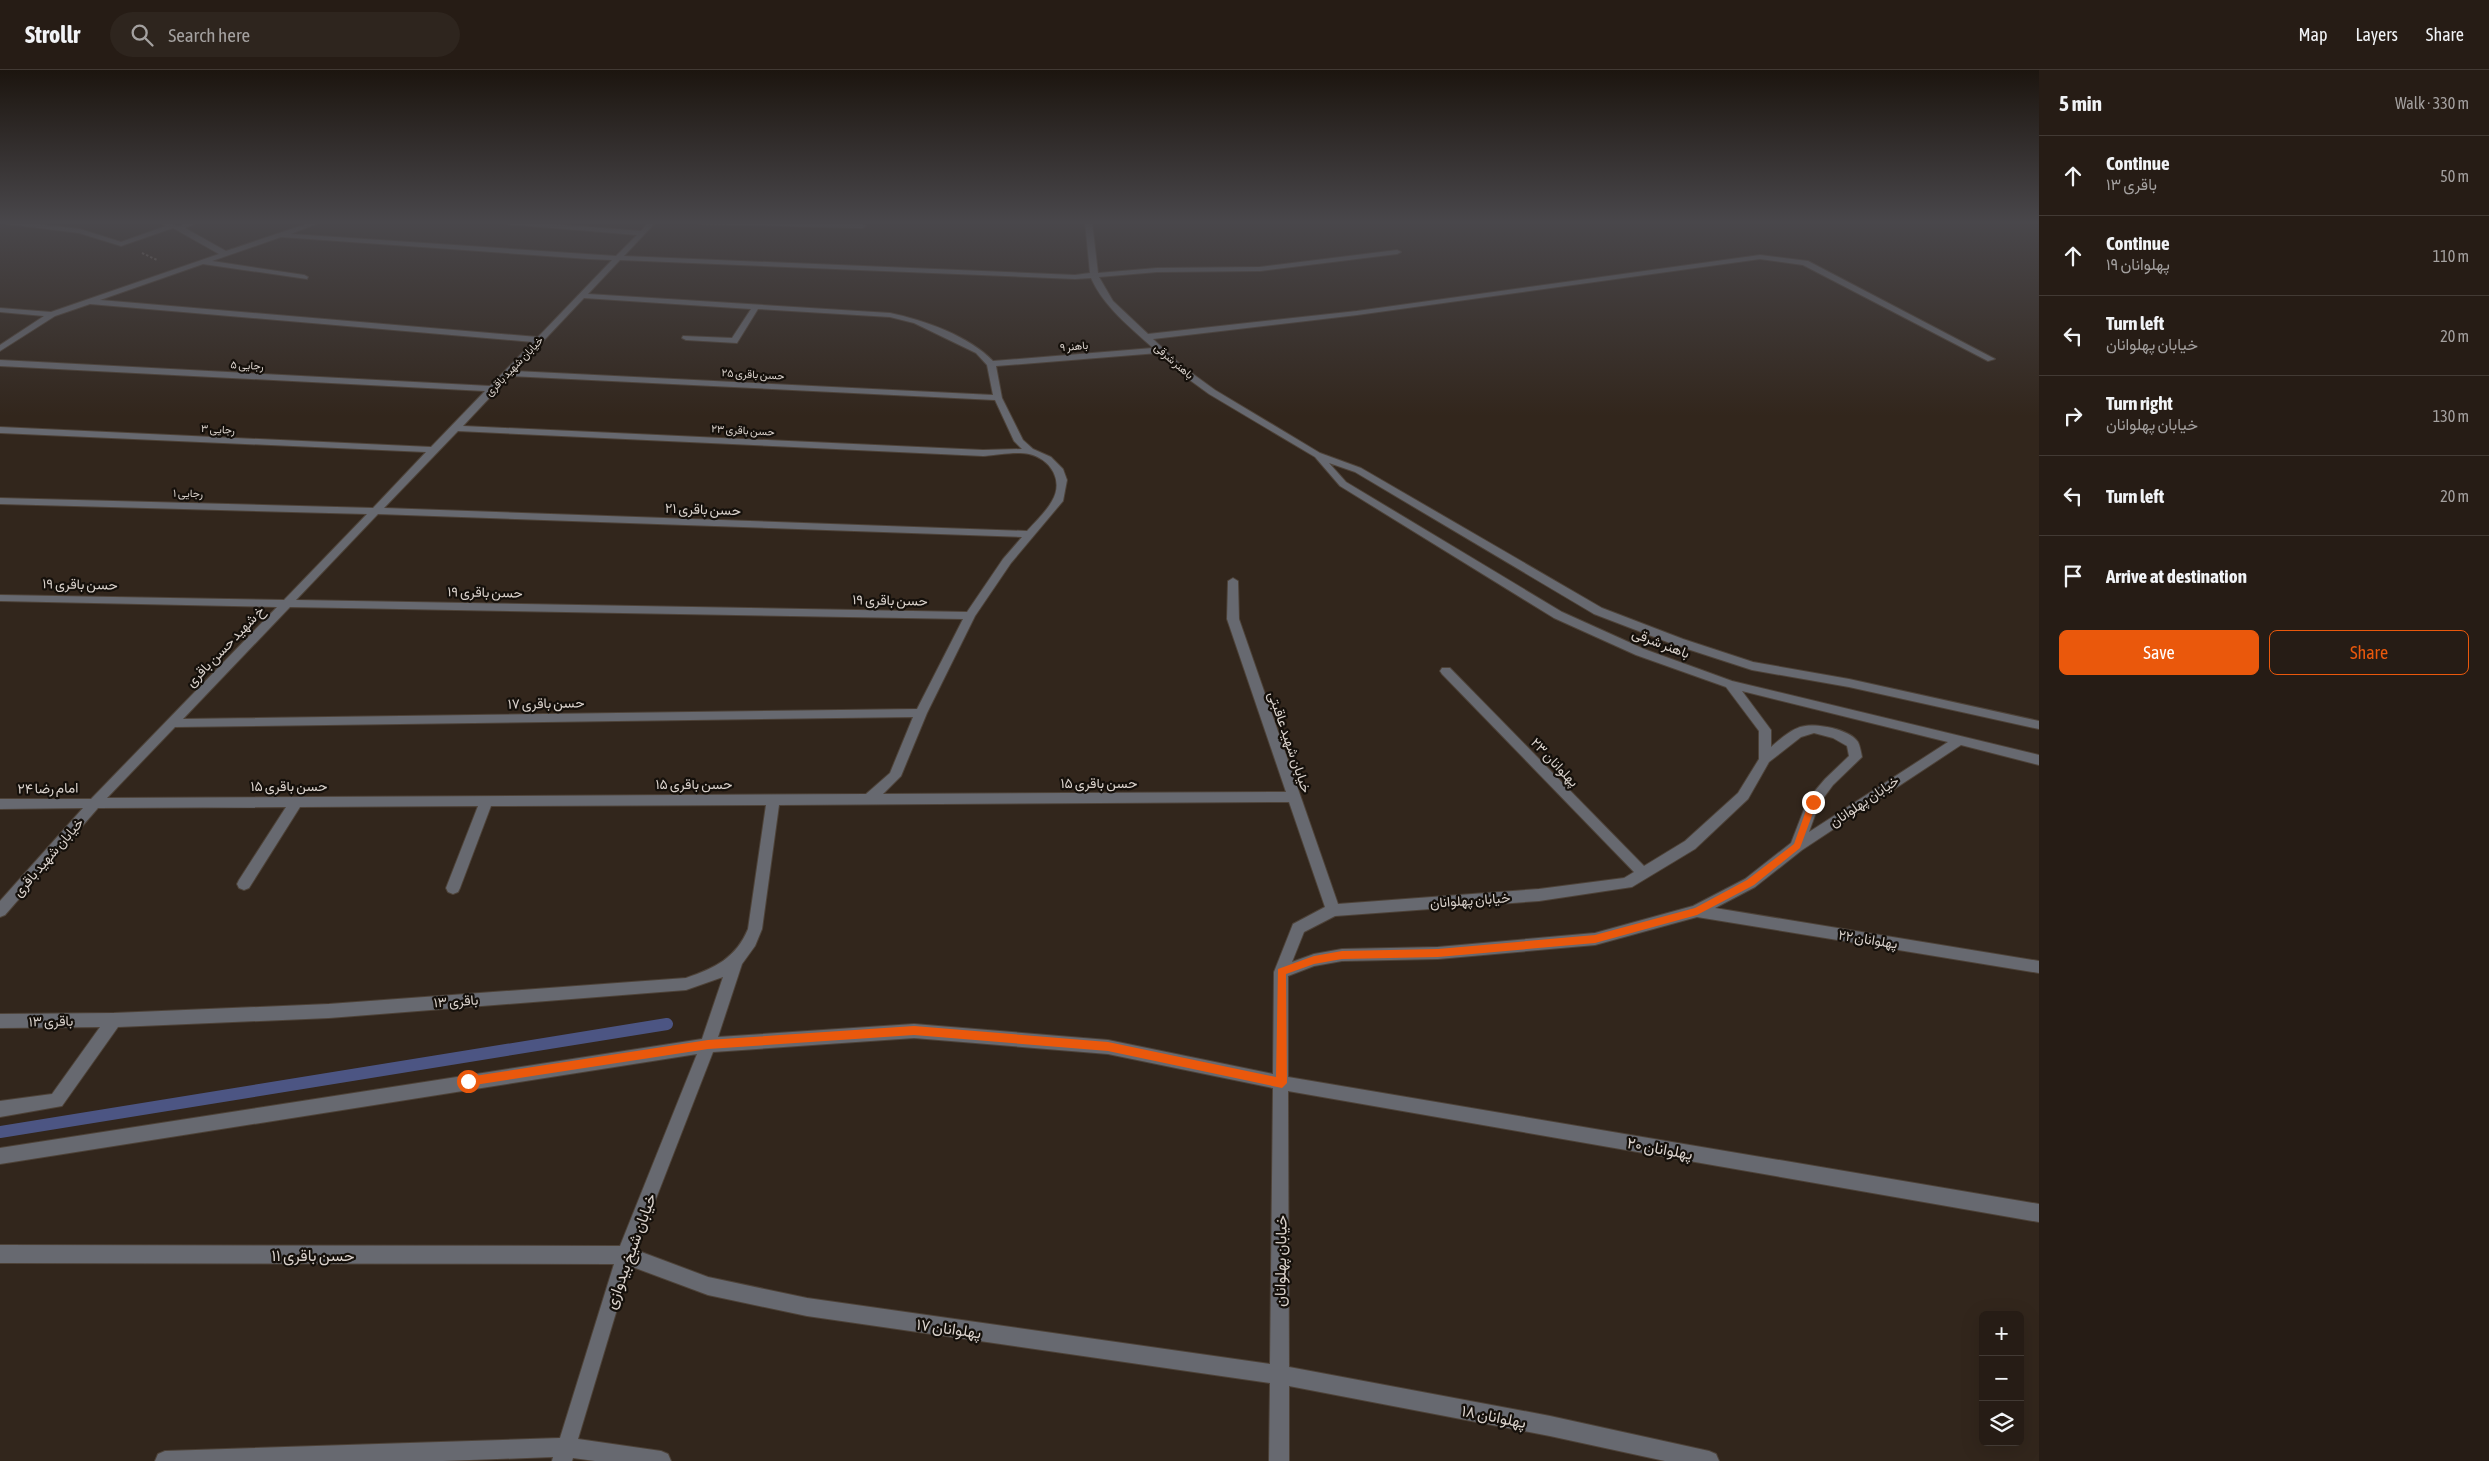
<!DOCTYPE html>
<meta charset="utf-8">
<style>
:root{--surface:#261c15;--page:#2e251e;--text:#f1f3f6;--muted:#a4a1a0;--line:#423a34;--accent:#ea580c}
body{margin:0;font-family:"Asap Condensed",Vazirmatn,sans-serif;background:var(--page);color:var(--text)}
.controls{position:absolute;right:15px;bottom:15px;display:grid;overflow:hidden;border-radius:8px;box-shadow:0 5px 20px #0002}
.controls button{width:45px;height:45px;display:grid;place-items:center;padding:0;border:0;border-bottom:1px solid var(--line);background:var(--surface);color:var(--text);font:25px sans-serif}
.stop{position:absolute;width:15px;height:15px;margin:-11px;border:4px solid #ea580c;border-radius:50%;background:#fff}
.stop.end{background:#ea580c;border-color:#fff;box-shadow:0 1px 5px #0008}
.list{margin:0;padding:0;list-style:none}
h2{display:flex;justify-content:space-between;align-items:center;height:65px;margin:0;padding:0 20px;font-size:21px}
h2 small{font-size:16px;font-weight:400;color:var(--muted)}
.list li{display:grid;grid-template-columns:32px 1fr auto;gap:15px;align-items:center;box-sizing:border-box;height:80px;padding:0 20px;border-top:1px solid var(--line)}
.list b{display:block;font-size:19px;white-space:nowrap}
.list p{margin:0;font-size:16px;white-space:nowrap;color:var(--muted)}
.list em{font-size:16px;font-style:normal;color:var(--muted)}
.actions{display:flex;gap:10px;padding:15px 20px}
.actions a{flex:1;padding:11px 0;border:1px solid var(--accent);border-radius:8px;text-align:center;font-size:18px;color:var(--accent)}
.actions .main{background:var(--accent);color:#fff}
.icon{flex:none;width:28px;height:28px;fill:none;stroke:currentColor;stroke-width:2;stroke-linecap:round;stroke-linejoin:round}
.map{position:relative;flex:none;width:2039px;height:1391px;overflow:hidden}
header{display:flex;align-items:center;gap:30px;box-sizing:border-box;height:70px;padding:0 25px;background:var(--surface);border-bottom:1px solid var(--line)}
header strong{font-size:24px}
nav{display:flex;gap:28px;margin-inline-start:auto;font-size:18px}
.search{width:350px;height:45px;background:var(--page);display:flex;align-items:center;gap:12px;box-sizing:border-box;padding:0 18px;border-radius:28px;color:var(--muted);font-size:19px}
main{display:flex}
aside{flex:1;background:var(--surface)}
.map>svg:first-child{display:block}
</style>
<header>
<strong>Strollr</strong>
<div class="search"><svg class="icon" aria-label="search" viewBox="0 0 24 24"><circle cx="10" cy="10" r="6"/><path d="M15 15l6 6"/></svg>Search here</div>
<nav><a>Map</a><a>Layers</a><a>Share</a></nav>
</header>
<main>
<div class="map">
<svg width="2039" height="1391" viewBox="0 0 2039 1391">
<rect width="100%" height="100%" fill="#32261c"/>
<g fill="none" stroke-linecap="round" stroke-linejoin="round">
<!-- stream-far1 -->
<path stroke="#4c5583" stroke-width="9" d="M663,955L667,954"/>
<!-- stream -->
<path stroke="#4c5583" stroke-width="12" d="M0,1062L667,954"/>
<defs>
<path id="minor" d="M4,152H21L80,159L121,172L166,156L163,154L162,152L179,156L190,152H199L185,158L226,181L312,152H321L291,164L616,186L637,165L506,154L502,152H527L641,161L649,152H656L624,186L1075,205L1090,203L1085,152H1092L1098,203L1157,198L1260,197L1397,180L1401,182L1397,184L1260,201L1157,202L1099,207L1113,231L1148,264L1357,241L1760,185L1808,191L1995,289L1988,291L1803,195L1760,189L1357,245L1153,269L1182,296L1215,320L1320,383L1361,398L1602,538L1683,569L1753,592L1849,609L2039,651V659L1849,617L1752,600L1675,575L1594,544L1355,402L1329,393L1346,412L1562,542L1644,579L1732,611L2039,685V695L1961,675L1802,780L1755,817L1715,838L2039,891V903L1697,847L1595,875L1438,889L1342,891L1314,896L1288,906V1007L2039,1134V1152L1288,1021L1289,1297L1550,1346L1709,1381L1716,1384L1719,1391H1665L1550,1366L1289,1316V1391H1269L1270,1313L807,1246L708,1225L630,1196L578,1369L661,1381L668,1384L671,1391H595L573,1388L572,1391H552L553,1387L443,1391H155L158,1384L165,1381L560,1368L614,1194L0,1193V1175L620,1176L697,984L0,1094V1078L702,969L723,907L686,920L329,948L118,957L62,1036L0,1047V1031L52,1024L100,957L0,958V944L114,943L329,934L686,908C715,898 736,888 748,859L766,735L491,736L460,818L458,822L453,824L448,822L446,818L478,736L300,737L249,818L244,820L239,818L237,814L239,810L286,737L98,738L5,845L0,847V831L83,738L0,739V729H91L277,537L0,531V525L284,530L367,444L0,434V428L373,438L426,382L0,363V357L431,377L485,321L0,296V290L490,316L533,272L90,234L55,246L0,281V275L44,246L0,242V238L51,242L219,184L173,158L121,176L79,163L7,154ZM281,167L589,189L612,190L538,267L100,230L203,194L307,209L308,207L304,205L212,191ZM620,190L1075,209L1091,208C1104,237 1130,257 1153,278L993,291C969,266 924,250 890,243L588,224ZM584,228L751,239L732,268L683,266L682,268L686,270L737,273L758,239L890,247L914,253L976,283L987,295L993,325L515,301ZM1158,283L1176,300L1209,324L1315,387L1340,416L1554,548L1636,585L1726,617L1759,661V689L1738,723L1685,771L1644,796L1450,598H1442L1440,601L1442,604L1634,802L1624,808L1539,819L1338,834L1239,549L1238,511L1233,508L1228,511L1227,549L1286,722L883,724L901,706L927,643L975,546L1011,493L1063,431L1067,410L1063,399L1051,387L1033,379L1023,370L1002,328L996,296ZM510,306L995,330L1014,371L1022,379L983,380L463,356ZM458,361L983,386C997,385 1016,381 1029,384C1051,389 1064,411 1052,431C1046,442 1035,452 1027,461L384,438ZM378,444L1022,467L1003,489L967,542L296,530ZM290,537L963,549L917,639L183,649ZM1742,621L1948,672L1809,762L1819,734L1833,715L1862,687C1861,682 1860,676 1858,672C1850,659 1814,652 1800,657C1789,661 1780,669 1771,677V660ZM913,647L890,703L866,724L107,728L175,657ZM1814,663L1833,668L1847,676L1849,686L1825,709L1808,729L1791,773L1745,809L1693,836L1595,863L1438,877L1342,879L1314,884L1292,892L1304,862L1335,846L1539,831L1632,817L1695,779L1748,729L1769,692L1801,667ZM1289,732L1325,837L1293,854L1274,902L1273,1004L1108,970L914,954L718,967L742,894L755,876L762,859L779,735ZM914,968L1108,984L1273,1018L1270,1294L807,1228L708,1207L636,1180L713,982Z
M696,152L862,154L866,156L862,158L700,154Z"/>
</defs>
<!-- minor casing -->
<use href="#minor" stroke="#4d4238" stroke-width="2"/>
<!-- path -->
<path stroke="#7d726a" stroke-width="2" stroke-dasharray="2.5 2" stroke-linecap="butt" d="M142,183L157,190"/>
<!-- minor -->
<use href="#minor" fill="#676970" fill-rule="evenodd"/>
</g>
<!-- sky -->
<linearGradient id="sky" x2="0" y2="1"><stop stop-color="#1c150f"/><stop offset="0.44" stop-color="#49474b"/><stop offset="1" stop-color="#49474b" stop-opacity="0"/></linearGradient>
<rect width="2039" height="346" fill="url(#sky)"/>
<!-- route -->
<path fill="#ea580c" d="M1813,728L1817,732L1800,778L1754,815L1697,845L1595,873L1438,887L1342,889L1314,894L1286,904L1287,1013L1282,1018L1108,981L914,965L708,979L468,1016L463,1011L468,1007L708,970L914,956L1108,972L1276,1007L1278,899L1314,886L1342,881L1438,879L1595,865L1695,838L1747,810L1794,774L1809,732Z"/>
<g text-anchor="middle" dominant-baseline="central" stroke-width="4.5" stroke-linejoin="round" paint-order="stroke">
<!-- far-street labels -->
<g font-size="11" fill="#dad2cc" stroke="#15100b">
<text transform="translate(1074 276) rotate(-5)">باهنر ۹</text>
<text transform="translate(1174 291) rotate(41)">باهنر شرقی</text>
<text transform="translate(247 295) rotate(3)">رجایی ۵</text>
<text transform="translate(514 296) rotate(-46)">خیابان شهید باقری</text>
<text transform="translate(753 304) rotate(3)">حسن باقری ۲۵</text>
<text transform="translate(218 359) rotate(3)">رجایی ۳</text>
<text transform="translate(743 360) rotate(3)">حسن باقری ۲۳</text>
<text transform="translate(188 423) rotate(1)">رجایی ۱</text>
</g>
<!-- street labels -->
<g font-size="14" fill="#dad2cc" stroke="#15100b">
<text transform="translate(703 439) rotate(2)">حسن باقری ۲۱</text>
<text transform="translate(80 514) rotate(1)">حسن باقری ۱۹</text>
<text transform="translate(485 522) rotate(1)">حسن باقری ۱۹</text>
<text transform="translate(890 530) rotate(1)">حسن باقری ۱۹</text>
<text transform="translate(1661 573) rotate(21)">باهنر شرقی</text>
<text transform="translate(225 576) rotate(-46)">خ شهید حسن باقری</text>
<text transform="translate(546 633) rotate(-1)">حسن باقری ۱۷</text>
<text transform="translate(1290 672) rotate(71)">خیابان شهید عاقبتی</text>
<text transform="translate(1555 692) rotate(46)">پهلوانان ۲۳</text>
<text x="1099" y="713">حسن باقری ۱۵</text>
<text x="694" y="714">حسن باقری ۱۵</text>
<text x="289" y="716">حسن باقری ۱۵</text>
<text transform="translate(48 718) rotate(-1)">امام رضا ۲۴</text>
<text transform="translate(1864 731) rotate(-34)">خیابان پهلوانان</text>
<text transform="translate(48 787) rotate(-49)">خیابان شهید باقری</text>
<text transform="translate(1470 830) rotate(-4)">خیابان پهلوانان</text>
<text transform="translate(1868 869) rotate(9)">پهلوانان ۲۲</text>
<text transform="translate(456 931) rotate(-4)">باقری ۱۳</text>
<text transform="translate(51 951) rotate(-1)">باقری ۱۳</text>
</g>
<!-- near-street labels -->
<g font-size="16" fill="#dad2cc" stroke="#15100b">
<text transform="translate(1660 1078) rotate(10)">پهلوانان ۲۰</text>
<text transform="translate(630 1181) rotate(-70)">خیابان شیخ بیدوازی</text>
<text x="313" y="1185">حسن باقری ۱۱</text>
<text transform="translate(1280 1191) rotate(-89)">خیابان پهلوانان</text>
<text transform="translate(949 1258) rotate(8)">پهلوانان ۱۷</text>
<text transform="translate(1494 1346) rotate(11)">پهلوانان ۱۸</text>
</g>
</g>
</svg>
<div class="controls">
<button>+</button>
<button>−</button>
<button><svg class="icon" aria-label="layers" viewBox="0 0 24 24"><path d="M12 4l9 5-9 5-9-5zM3 14l9 5 9-5"/></svg></button>
</div>
<div class="stop" style="left:468px;top:1011px"></div>
<div class="stop end" style="left:1813px;top:732px"></div>
</div>
<aside>
<h2>5 min<small>Walk · 330 m</small></h2>
<ul class="list">
<li><svg class="icon" aria-label="ahead" viewBox="0 0 24 24"><path d="M12 20V5M6 11l6-6 6 6"/></svg><div><b>Continue</b><p>باقری ۱۳</p></div><em>50 m</em></li>
<li><svg class="icon" aria-label="ahead" viewBox="0 0 24 24"><path d="M12 20V5M6 11l6-6 6 6"/></svg><div><b>Continue</b><p>پهلوانان ۱۹</p></div><em>110 m</em></li>
<li><svg class="icon" aria-label="left" viewBox="0 0 24 24"><path d="M17 20v-9H6M10 6l-5 5 5 5"/></svg><div><b>Turn left</b><p>خیابان پهلوانان</p></div><em>20 m</em></li>
<li><svg class="icon" aria-label="right" viewBox="0 0 24 24"><path d="M7 20v-9h11M14 6l5 5-5 5"/></svg><div><b>Turn right</b><p>خیابان پهلوانان</p></div><em>130 m</em></li>
<li><svg class="icon" aria-label="left" viewBox="0 0 24 24"><path d="M17 20v-9H6M10 6l-5 5 5 5"/></svg><div><b>Turn left</b></div><em>20 m</em></li>
<li><svg class="icon" aria-label="arrive" viewBox="0 0 24 24"><path d="M6 21V4h12l-3 4 3 4H6"/></svg><div><b>Arrive at destination</b></div></li>
</ul>
<div class="actions"><a class="main">Save</a><a>Share</a></div>
</aside>
</main>
